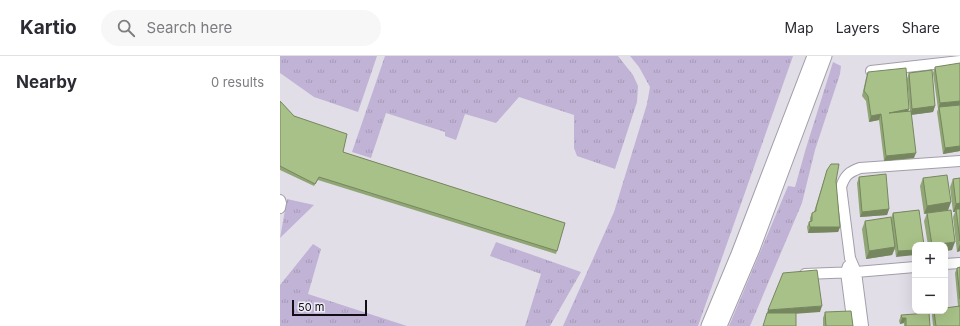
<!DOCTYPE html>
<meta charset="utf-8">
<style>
:root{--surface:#fff;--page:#f7f7f7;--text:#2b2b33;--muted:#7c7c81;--line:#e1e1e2}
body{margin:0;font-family:Inter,sans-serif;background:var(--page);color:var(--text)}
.controls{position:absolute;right:12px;bottom:12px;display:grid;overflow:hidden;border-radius:8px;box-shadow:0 4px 16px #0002}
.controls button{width:36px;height:36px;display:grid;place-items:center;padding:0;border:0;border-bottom:1px solid var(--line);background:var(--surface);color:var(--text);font:20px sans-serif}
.scale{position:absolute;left:12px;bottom:10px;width:75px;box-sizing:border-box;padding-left:4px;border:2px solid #110f13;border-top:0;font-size:11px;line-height:14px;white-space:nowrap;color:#110f13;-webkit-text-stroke:3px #efebf5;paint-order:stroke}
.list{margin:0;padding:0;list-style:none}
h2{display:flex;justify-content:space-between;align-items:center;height:52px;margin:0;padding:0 16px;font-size:17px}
h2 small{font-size:13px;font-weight:400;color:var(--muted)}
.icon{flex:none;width:22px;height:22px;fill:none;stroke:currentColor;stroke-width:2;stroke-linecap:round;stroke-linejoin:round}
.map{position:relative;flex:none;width:680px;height:270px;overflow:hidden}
header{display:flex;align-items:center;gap:24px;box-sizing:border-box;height:56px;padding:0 20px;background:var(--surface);border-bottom:1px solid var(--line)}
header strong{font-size:19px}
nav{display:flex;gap:22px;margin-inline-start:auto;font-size:14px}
.search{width:280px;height:36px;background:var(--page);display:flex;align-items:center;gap:10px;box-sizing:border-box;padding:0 14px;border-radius:22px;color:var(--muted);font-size:15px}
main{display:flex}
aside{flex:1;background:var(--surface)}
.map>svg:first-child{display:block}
</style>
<header>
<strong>Kartio</strong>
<div class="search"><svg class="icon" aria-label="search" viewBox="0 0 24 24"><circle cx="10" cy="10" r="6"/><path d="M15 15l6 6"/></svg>Search here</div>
<nav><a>Map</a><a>Layers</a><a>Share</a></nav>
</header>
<main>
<aside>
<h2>Nearby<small>0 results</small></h2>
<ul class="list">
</ul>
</aside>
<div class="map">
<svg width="680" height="270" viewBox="0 0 680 270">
<defs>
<pattern id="grass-tufts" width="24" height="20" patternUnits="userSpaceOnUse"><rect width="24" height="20" fill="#c1b3d5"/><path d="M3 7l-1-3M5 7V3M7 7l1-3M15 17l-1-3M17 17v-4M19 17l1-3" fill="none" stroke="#a599b6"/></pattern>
</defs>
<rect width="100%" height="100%" fill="#e2dee8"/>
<!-- grass -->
<path fill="url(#grass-tufts)" d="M0,0H97L78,56L34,41L0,17Z
M105,0H338L353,19L358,30L357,46L335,113L297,100L294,92V59L239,41L216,67L185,58L176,84L165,80V76L106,57L91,102L72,96Z
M350,0H513L418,270H283L334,156L367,48L370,31L359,11Z
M553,6L561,10L560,18L535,94L522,147L470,270H449L508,130L515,131L526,92Z
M7,143L34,149L0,182Z
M216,186L301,216L270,270H245L261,218L210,200Z
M33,188L41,193L28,238L127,270H0V229Z"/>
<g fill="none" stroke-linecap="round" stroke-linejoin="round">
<defs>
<path id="street" d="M591,15L680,5
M0,144L1,147L0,152
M665,208L680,207
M568,210L566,216L573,270
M525,218L576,216L635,211
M583,270L576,216L570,202L561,131C565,119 569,116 580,112L680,105"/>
<path id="secondary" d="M428,270L458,198L534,0
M440,270L473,193L545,0"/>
</defs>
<!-- street casing -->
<use href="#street" stroke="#a29ea8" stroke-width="12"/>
<!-- secondary casing -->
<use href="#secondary" stroke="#a29ea8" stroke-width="15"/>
<!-- street -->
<use href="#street" stroke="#fff" stroke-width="10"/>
<!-- secondary -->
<use href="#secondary" stroke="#fff" stroke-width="13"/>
</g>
<!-- wall -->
<path fill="#90a675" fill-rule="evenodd" d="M655,11L680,95L663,98L657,56L658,53L653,17Z
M588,16L627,23L629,17L655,50L653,56L631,59L634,102L604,105L599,64L589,66L586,45L582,40L586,22ZM627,23L630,55H628Z
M0,45L14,60L63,96L285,167L276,198L38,124L34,130L0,114Z
M547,114L556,125L560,171L558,176L528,177L527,171L529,166L530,165V162L532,157L534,156Z
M579,121L609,153L607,159L580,161L577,127Z
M643,122L671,146L668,154L672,194L665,195V189H648L644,165L647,157L644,158L640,130Z
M680,122V195L677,196L673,161L675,156H673L670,131L673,123Z
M639,154L616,201L615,193L612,199L586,203L582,173L585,165L611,162L613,157Z
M680,211V270H653L652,259L653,255H665L678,250L675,217L677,212Z
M545,256L573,270H543V262Z
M621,259L650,270H624V267L620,268L619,265Z"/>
<!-- shaded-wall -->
<path fill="#76875f" d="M680,45V50L659,51L658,53L660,47Z
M655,50L653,56L630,59L632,53Z
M629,53L627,59L609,57Z
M601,58L599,64L589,66L591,60Z
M680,90V95L663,98L665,92Z
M636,97L634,102L604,105L606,100Z
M671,146L668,154L644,158L647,150Z
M680,147V155L676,153L675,156H673L676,148Z
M609,153L607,159L580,161L582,156Z
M530,171H560L558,176L528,177Z
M675,186L672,194L665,195V189H652Z
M680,188V195L677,196Z
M615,191L612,199L586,203L589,195Z
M635,194V199L616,201L618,195Z
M542,250L540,256L486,260L488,254Z
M622,262H626L624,267L620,268Z"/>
<!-- building -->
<path fill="#a8c188" stroke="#76875f" d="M680,7V45L660,47L655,11Z
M626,12L629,53L609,57L631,55L636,97L606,100L601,58L591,60L588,40L584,35L588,16Z
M652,14L655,50L632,53L629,17Z
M0,45L14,60L67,78L63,96L285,167L277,195L39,121L35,128L0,110Z
M680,49V90L665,92L659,51Z
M551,108H559L556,125L560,171H530L529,166L532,165V157L536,155V152L547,114Z
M606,118L609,153L582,156L579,121Z
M667,119L671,146L647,150L643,122Z
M680,122V147L676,148L673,123Z
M676,153H680V185Z
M639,154L644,189H635V194L618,195L613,157Z
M671,154L675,186L652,189L647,157Z
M611,161L615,191L589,195L585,165Z
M680,211V243L677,212Z
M537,214L542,250L488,254L503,217Z
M680,250V270H656L654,255H665V252Z
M571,255L573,270H546L545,256Z
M487,257H516V270H483Z
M649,257L650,270H626V262H622L621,259Z"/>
</svg>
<div class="controls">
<button>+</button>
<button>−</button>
</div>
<div class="scale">50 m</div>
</div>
</main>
